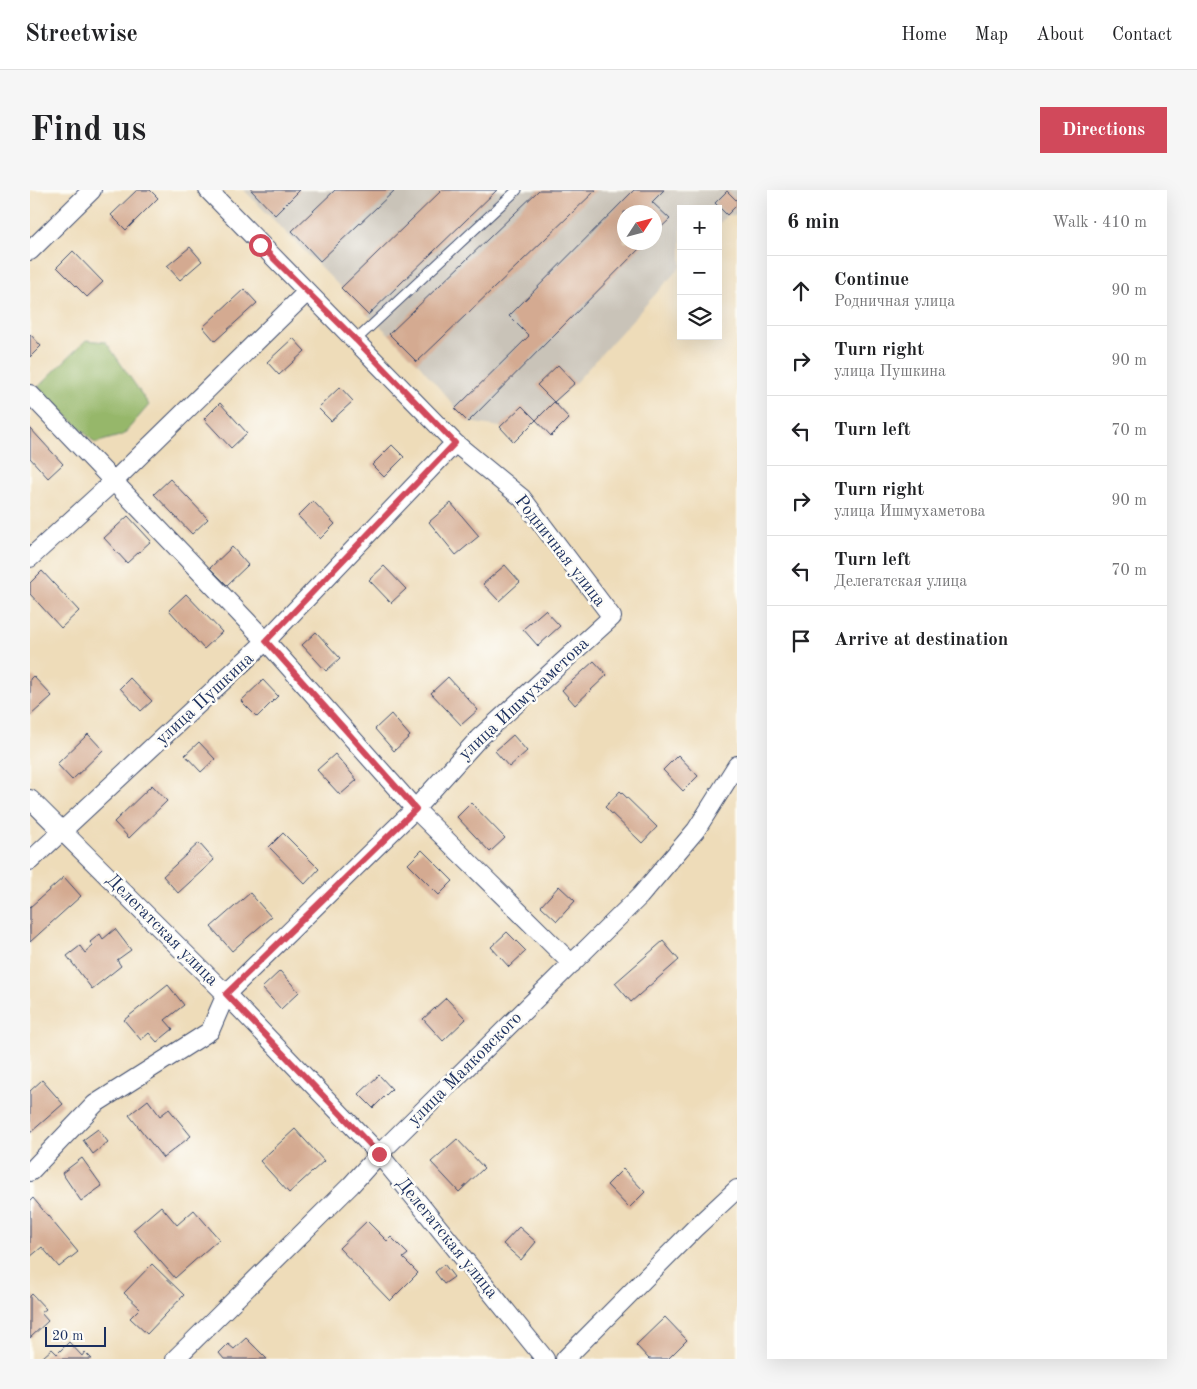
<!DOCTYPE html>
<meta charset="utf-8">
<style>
:root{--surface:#fff;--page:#f6f6f6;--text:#202124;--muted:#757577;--line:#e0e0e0;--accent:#d1495b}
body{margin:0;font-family:"Old Standard TT",serif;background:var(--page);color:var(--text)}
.controls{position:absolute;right:15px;top:15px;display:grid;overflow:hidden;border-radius:0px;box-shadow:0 5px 20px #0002}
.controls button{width:45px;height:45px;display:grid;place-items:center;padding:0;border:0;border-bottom:1px solid var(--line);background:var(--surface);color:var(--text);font:25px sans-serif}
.compass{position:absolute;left:587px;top:15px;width:45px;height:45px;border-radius:50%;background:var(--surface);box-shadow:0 5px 20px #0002;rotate:54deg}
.scale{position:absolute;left:15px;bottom:12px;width:61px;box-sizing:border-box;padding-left:5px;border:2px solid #1b2f5e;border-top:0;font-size:14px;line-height:18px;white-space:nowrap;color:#1b2f5e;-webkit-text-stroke:4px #fdfcf7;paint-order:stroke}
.stop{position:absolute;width:15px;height:15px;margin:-11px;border:4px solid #d1495b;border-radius:50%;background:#fff}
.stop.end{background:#d1495b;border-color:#fff;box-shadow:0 1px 5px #0008}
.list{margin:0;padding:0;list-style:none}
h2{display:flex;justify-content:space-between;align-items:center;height:65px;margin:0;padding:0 20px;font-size:21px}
h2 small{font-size:16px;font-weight:400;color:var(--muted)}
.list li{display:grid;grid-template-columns:32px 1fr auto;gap:15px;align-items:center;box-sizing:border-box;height:70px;padding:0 20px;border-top:1px solid var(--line)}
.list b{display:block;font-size:19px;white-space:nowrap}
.list p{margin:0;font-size:16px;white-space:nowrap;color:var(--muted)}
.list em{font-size:16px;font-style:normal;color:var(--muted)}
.icon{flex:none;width:28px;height:28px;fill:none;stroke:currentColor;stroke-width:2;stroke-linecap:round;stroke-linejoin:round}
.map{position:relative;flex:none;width:707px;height:1169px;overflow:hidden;border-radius:0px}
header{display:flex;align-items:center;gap:30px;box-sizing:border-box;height:70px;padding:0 25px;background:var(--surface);border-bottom:1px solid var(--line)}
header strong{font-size:24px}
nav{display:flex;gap:28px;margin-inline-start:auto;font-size:18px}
.intro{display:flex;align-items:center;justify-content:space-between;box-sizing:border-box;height:120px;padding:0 30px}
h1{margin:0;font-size:35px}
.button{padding:12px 22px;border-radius:0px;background:var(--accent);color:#fff;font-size:18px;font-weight:700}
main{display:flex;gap:30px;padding:0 30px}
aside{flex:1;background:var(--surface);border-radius:0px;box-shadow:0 5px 20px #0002}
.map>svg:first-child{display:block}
</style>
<header>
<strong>Streetwise</strong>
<nav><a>Home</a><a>Map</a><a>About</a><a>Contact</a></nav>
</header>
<div class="intro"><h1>Find us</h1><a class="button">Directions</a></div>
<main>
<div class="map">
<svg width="707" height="1169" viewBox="0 0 707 1169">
<rect width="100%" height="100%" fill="#fdfcf7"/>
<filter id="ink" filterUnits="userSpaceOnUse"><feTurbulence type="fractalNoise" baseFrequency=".02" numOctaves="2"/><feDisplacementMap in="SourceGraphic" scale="10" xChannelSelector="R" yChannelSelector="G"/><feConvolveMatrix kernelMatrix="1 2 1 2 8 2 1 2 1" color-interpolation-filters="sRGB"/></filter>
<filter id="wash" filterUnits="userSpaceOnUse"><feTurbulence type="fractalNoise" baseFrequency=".0096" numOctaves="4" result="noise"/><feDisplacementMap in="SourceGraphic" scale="20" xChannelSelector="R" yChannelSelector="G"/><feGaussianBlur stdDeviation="1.12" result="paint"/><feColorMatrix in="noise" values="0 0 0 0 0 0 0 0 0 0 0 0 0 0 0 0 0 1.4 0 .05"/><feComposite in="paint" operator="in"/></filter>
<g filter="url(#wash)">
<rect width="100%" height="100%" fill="#eedcb9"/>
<!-- industrial -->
<path fill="#c9c3b8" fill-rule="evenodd" d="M214,0H707V26L697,25L688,35V19H651V76L545,193L525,212L539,228L521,246L506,230L484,252L470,237L438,232L387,172L359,144L338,125ZM594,22H624V52H594Z"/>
<!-- forest -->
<path fill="#96b76b" stroke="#587364" d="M56,150L76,152L119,215L93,245L65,253L8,197Z"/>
<g id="blocks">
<!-- building -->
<path fill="#d4aa91" d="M107,0H120L128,8L96,40L81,25Z
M221,0H270L245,25Z
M305,0H365L290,71L262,41Z
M412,0H467L338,125L311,98Z
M509,0H566L387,172L359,144Z
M604,0H634L622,12L640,29L624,44V22H594V52H616L438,232L425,219L499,146L479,126Z
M697,1L707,11V15L697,25L685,13Z
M160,57L172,71L150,90L137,76Z
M43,61L73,92L57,107L27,77Z
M214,99L227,113L185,151L173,137Z
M0,144L11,156L0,167Z
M263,148L275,161L249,185L237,172Z
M528,175L545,193L524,212L507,195Z
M310,197L323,211L301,231L288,218Z
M524,212L539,228L521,246L506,230Z
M190,213L217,243L201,258L174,229Z
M492,216L506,230L484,252L470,237Z
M0,238L33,274L18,288L0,268Z
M362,255L374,267L354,287L342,275Z
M140,289L178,329L162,344L124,304Z
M283,311L305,334L290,349L268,326Z
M421,313L449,346L426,365L399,332Z
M98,326L121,351L97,373L74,348Z
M202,357L218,375L197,395L180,378Z
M475,375L490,392L469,411L453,394Z
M354,376L376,399L361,413L339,390Z
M12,381L49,421L31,438L0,404V393Z
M156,404L192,442L174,459L139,420Z
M515,420L530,436L508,456L493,439Z
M286,442L310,468L296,481L272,455Z
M564,471L577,485L545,515L532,500Z
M3,486L22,506L0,526V489Z
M418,487L448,520L431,535L401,503Z
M100,488L122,511L111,521L90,498Z
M233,490L248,506L227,527L211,511Z
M361,524L380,546L364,561L345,539Z
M58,544L73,560L42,590L27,574Z
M483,545L497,561L479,577L465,561Z
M169,552L185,569L171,582L155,565Z
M305,564L327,590L310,605L287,580Z
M648,565L668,586L653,601L633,580Z
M122,595L137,611L99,648L84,632Z
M590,601L627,637L612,653L575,617Z
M441,613L475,648L460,662L427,627Z
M253,643L289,679L275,694L239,657Z
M169,653L184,670L148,703L133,686Z
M392,660L423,691L409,705L378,674Z
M34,687L51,706L0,752V717Z
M529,696L545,711L527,731L511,716Z
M220,703L241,727L202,761L181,737Z
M85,739L101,760L87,770L91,776L62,799L37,766L50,756L55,763L63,756L60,752L70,744L73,749Z
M477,742L496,761L479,777L461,757Z
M633,751L649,770L601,812L585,793Z
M250,781L269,802L251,819L232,798Z
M138,795L154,815L135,830L143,839L127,852L119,843L111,850L94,830Z
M416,808L436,829L413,851L393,829Z
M349,885L362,899L343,918L329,904Z
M12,890L33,914L0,943V901Z
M118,910L130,926L139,919L161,946L133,968L99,925Z
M68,939L78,952L63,964L53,950Z
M265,939L294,971L259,1003L230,971Z
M427,949L454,978L429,1002L401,972Z
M52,968L72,996L51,1011L32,983Z
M593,979L615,1002L599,1018L577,995Z
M3,1008L48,1062L29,1077L12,1057L0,1067V1011Z
M131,1016L147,1035L164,1020L189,1049L145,1088L103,1040Z
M337,1031L357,1051L361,1047L378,1064L373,1068L388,1083L360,1111L309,1058Z
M489,1037L506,1052L491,1070L473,1054Z
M122,1074L154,1105L117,1144L100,1128L110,1118L94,1103Z
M414,1074L424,1087L414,1094L405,1082Z
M2,1104L16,1119L11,1123L18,1131L0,1148V1106Z
M635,1127L657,1150L638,1169H619L606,1155Z
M216,1148L237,1169H194L189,1163L198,1154L204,1159Z
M39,1152L52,1166L55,1162L62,1169H15L13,1167L22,1159L27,1164Z"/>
</g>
</g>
<g filter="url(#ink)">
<use href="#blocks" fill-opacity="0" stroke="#3b496c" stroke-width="1"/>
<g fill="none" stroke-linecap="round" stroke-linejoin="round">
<defs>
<path id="service" d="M326,150L487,0"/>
<path id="minor" d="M0,61L62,0
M0,204L236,451L385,619L542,774
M0,368L84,291L277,102
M0,609L196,804L349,964L515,1169
M0,671L236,451L425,253
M0,982L65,914L180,841L196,804L385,619L449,548L582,427L492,308L425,253L178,0
M145,1169L321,995L349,964L610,706L666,640L707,575
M535,1169L664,1039L707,999"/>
</defs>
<!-- service casing -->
<use href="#service" stroke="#3b496c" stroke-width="11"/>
<!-- minor casing -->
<use href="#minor" stroke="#3b496c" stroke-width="20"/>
<!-- service -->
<use href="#service" stroke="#fff" stroke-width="9"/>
<!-- minor -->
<use href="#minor" stroke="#fff" stroke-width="18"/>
</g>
</g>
<g fill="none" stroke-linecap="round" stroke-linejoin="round" filter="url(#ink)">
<!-- route -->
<path stroke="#d1495b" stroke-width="6" d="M230,55L326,150L425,253L236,451L386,619L196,804L349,964"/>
</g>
<g text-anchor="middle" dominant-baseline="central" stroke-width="5" stroke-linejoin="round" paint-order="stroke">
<!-- street labels -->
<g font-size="18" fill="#1b2f5e" stroke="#fdfcf7">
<text transform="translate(530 361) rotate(52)">Родничная улица</text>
<text transform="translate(175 509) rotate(-43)">улица Пушкина</text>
<text transform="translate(494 509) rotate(-43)">улица Ишмухаметова</text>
<text transform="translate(132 740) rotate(45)">Делегатская улица</text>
<text transform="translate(435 879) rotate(-45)">улица Маяковского</text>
<text transform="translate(417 1048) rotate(51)">Делегатская улица</text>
</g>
</g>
</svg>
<div class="controls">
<button>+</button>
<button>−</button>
<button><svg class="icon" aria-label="layers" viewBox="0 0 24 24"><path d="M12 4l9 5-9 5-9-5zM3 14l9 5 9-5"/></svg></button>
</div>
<svg class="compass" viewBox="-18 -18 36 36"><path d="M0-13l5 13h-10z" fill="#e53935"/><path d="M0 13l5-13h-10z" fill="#757577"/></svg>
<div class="scale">20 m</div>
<div class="stop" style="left:230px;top:55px"></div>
<div class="stop end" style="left:349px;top:964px"></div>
</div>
<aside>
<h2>6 min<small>Walk · 410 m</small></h2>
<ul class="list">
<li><svg class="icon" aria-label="ahead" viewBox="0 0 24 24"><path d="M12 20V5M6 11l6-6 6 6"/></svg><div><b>Continue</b><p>Родничная улица</p></div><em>90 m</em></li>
<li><svg class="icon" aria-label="right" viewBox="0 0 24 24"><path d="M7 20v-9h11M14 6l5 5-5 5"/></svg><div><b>Turn right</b><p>улица Пушкина</p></div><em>90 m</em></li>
<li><svg class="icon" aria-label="left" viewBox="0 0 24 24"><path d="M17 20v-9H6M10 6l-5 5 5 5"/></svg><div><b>Turn left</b></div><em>70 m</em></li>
<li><svg class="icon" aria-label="right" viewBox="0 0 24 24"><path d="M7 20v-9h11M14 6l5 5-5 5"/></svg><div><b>Turn right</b><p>улица Ишмухаметова</p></div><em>90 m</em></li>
<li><svg class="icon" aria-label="left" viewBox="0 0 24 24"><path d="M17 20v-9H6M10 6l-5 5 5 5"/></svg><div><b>Turn left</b><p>Делегатская улица</p></div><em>70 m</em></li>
<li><svg class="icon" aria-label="arrive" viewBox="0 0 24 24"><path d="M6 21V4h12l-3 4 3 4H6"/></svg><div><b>Arrive at destination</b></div></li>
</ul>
</aside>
</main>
